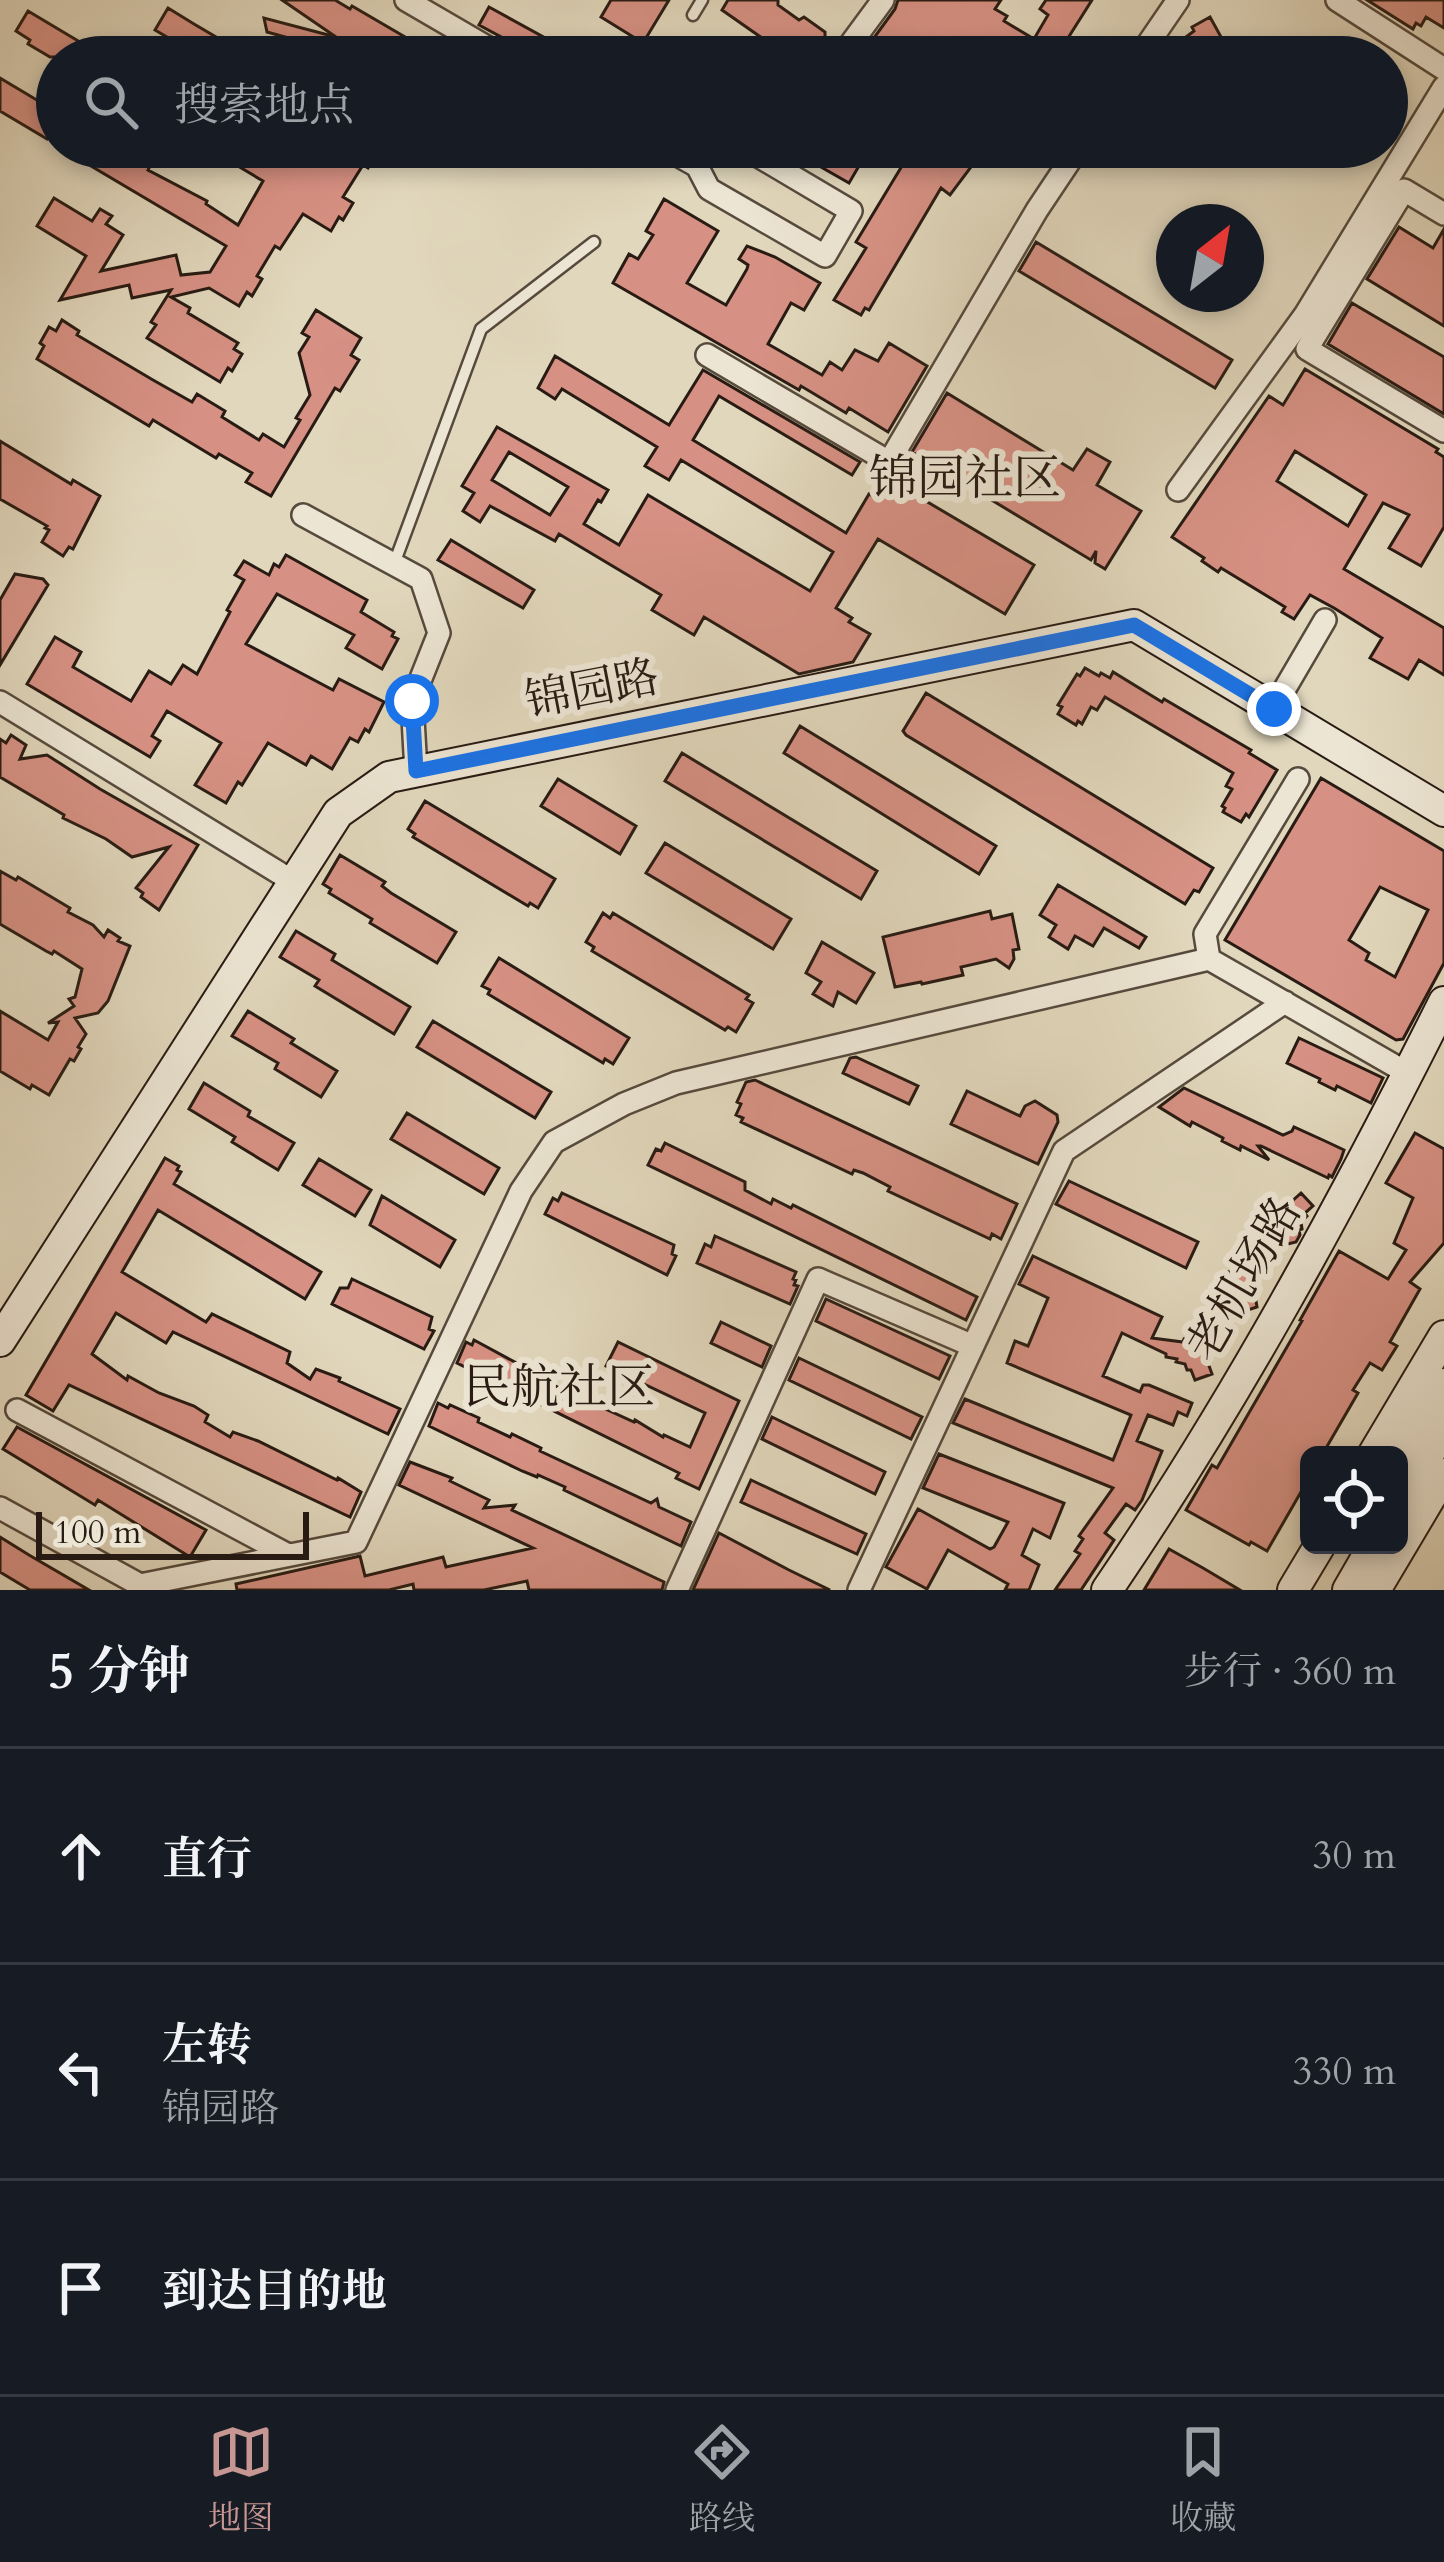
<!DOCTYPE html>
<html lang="zh">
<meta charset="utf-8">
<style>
:root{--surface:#171b24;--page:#242831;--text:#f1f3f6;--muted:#9ea1a6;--line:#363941;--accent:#c59692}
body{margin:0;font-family:Cardo,"Noto Serif SC",serif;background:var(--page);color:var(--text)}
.controls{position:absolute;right:36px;bottom:36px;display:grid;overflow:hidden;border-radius:18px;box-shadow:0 6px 18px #0003}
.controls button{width:108px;height:108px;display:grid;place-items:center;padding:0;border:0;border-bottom:3px solid var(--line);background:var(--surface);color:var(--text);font:60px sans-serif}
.compass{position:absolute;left:1156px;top:204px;width:108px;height:108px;border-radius:50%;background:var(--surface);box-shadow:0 6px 18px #0003;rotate:31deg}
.scale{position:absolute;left:36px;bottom:30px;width:273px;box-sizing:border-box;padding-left:12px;border:6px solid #281b13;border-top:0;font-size:33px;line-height:42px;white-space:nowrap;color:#281b13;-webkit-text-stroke:9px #ece5d3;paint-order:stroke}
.stop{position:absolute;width:36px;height:36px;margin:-27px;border:9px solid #1a73e8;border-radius:50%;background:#fff}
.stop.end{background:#1a73e8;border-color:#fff;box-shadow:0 3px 12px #0008}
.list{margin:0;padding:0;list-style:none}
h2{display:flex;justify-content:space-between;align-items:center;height:156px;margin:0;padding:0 48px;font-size:51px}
h2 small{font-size:39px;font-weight:400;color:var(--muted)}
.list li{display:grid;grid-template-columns:78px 1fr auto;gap:36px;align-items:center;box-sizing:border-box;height:216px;padding:0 48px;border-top:3px solid var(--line)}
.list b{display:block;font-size:45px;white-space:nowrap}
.list p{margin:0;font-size:39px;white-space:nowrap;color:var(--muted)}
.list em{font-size:39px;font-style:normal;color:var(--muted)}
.icon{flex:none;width:66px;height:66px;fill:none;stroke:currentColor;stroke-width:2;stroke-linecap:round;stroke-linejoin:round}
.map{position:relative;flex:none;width:1444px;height:1590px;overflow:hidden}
.search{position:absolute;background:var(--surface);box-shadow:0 6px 18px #0003;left:36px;right:36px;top:36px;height:132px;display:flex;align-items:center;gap:30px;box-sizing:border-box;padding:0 42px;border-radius:66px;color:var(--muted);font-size:45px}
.sheet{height:804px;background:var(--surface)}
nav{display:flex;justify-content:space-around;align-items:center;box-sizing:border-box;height:168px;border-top:3px solid var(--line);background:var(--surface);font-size:33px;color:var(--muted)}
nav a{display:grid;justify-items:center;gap:6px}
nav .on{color:var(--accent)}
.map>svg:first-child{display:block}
</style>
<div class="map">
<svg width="1444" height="1590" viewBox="0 0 1444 1590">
<rect width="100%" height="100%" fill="#e1d7bc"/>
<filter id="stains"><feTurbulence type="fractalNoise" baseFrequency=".00167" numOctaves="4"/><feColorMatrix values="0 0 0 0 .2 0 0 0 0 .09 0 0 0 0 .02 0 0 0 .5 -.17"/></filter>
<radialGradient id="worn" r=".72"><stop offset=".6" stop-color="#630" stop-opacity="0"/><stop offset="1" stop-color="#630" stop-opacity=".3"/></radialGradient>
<!-- building -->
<path fill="#d79184" stroke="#281b13" stroke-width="3" fill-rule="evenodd" d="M282,0H335L350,9L352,6L412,41L403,57H323L328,49L267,32L264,18L336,37Z
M611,0H669L643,43L601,17Z
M728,0H778V5L799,20L804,17L825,32V36L833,42L826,57H797L782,52L722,10Z
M898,0H1001L995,9L1007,16L1004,21L1034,39L1048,15L1040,9L1046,0H1092L1056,57H860L895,9Z
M1367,0H1444V28L1426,17L1421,26L1416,23L1413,29Z
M489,7L580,57H538L479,25Z
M168,8L194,24L250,57H201L155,30Z
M28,11L105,57H50L28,44L30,40L16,31Z
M1210,17L1221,37L1254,57H1180L1186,37L1194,31L1192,27Z
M0,78L57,112V121L47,139L0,111Z
M103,147H118L150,166L148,170L207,201L206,204L238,225L263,181L206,147H370L377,152L368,168L363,165L343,197L353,203L343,220L339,217L331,231L303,214L280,249L275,246L257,276L262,279L252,296L247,292L239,306L209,288L171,297L190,308L188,313L238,343L234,349L242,354L232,371L228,368L220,382L147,338L156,325L151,322L171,290L132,298L129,285L60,300L86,256L37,226L54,198L92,221L100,209L112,216L106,224L123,235L101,271L176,255L181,275L210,272L226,246L91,166Z
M786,147H870L849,183Z
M885,147H986L950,195L941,188L869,310L865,308L861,315L834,300L866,248L856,242L905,161Z
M664,199L718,231L687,283L726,305L747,269L748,265L739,259L747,246L775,257L820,283L804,310L791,303L768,344L822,375L830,362L842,370L855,350L878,361L889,343L927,366L888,432L849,408L846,413L801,386L799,390L613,283L629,254L638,259L653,235L646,231Z
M1399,227L1433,248L1444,229V326L1367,279Z
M1036,242L1232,360L1215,388L1019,271Z
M1352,303L1444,357V414L1328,344Z
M316,310L361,338L351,355L359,360L340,391L335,388L271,496L246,482L252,473L219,454L216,458L153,420L149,426L37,359L44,346L40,343L49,327L56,331L62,320L79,331L77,335L153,380L192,402L197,394L225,411L222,417L259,440L263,434L284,447L300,420L296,418L310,395L299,353L309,337L302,333Z
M555,356L669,425L703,370L860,462L852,475L719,396L693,440L846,533L869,494L880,500L892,481L1034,565L1005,614L878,539L836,608L852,618L849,622L870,634L853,662L799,674L704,617L694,635L652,610L661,595L559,534L555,541L490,506L480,522L463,511L474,493L462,486L497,427L608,490L601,502L598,500L584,524L619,545L648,495L810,591L833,552L681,460L669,480L645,466L657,447L562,389L555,399L538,388ZM509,452L568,487L550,515L492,480Z
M1305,369L1438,449L1436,452L1444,457V527L1421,566L1389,548L1409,515L1383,503L1344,569L1444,628V675L1419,660L1408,679L1370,658L1382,638L1334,608L1310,595L1294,619L1282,612L1285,607L1221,568L1218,572L1202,561L1204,558L1172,537L1269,396L1283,405ZM1295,451L1366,495L1348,526L1277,481Z
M947,393L1073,470L1087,449L1110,462L1097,485L1141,511L1105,569L1095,563L1096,551L1091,560L912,452Z
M0,441L71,484L73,480L100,496L73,549L69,547L63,556L42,542L49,530L45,528L47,526L0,499Z
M451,540L534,590L523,608L438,560Z
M286,555L367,600L361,612L394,632L392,636L398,639L382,669L346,648L354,635L277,594L246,644L333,690L339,679L384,702L369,732L365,729L358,742L350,738L332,769L311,756L306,765L268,743L242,785L238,782L226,803L195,785L221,743L167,711L152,736L160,741L150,757L27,684L55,637L81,652L73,667L131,701L149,671L171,684L183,665L197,674L230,612L227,610L244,580L235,575L244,561L269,575L274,564L279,567Z
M15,574L43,579L48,585L0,665V600Z
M1085,668L1099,676L1101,673L1110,678L1113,672L1162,702L1164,699L1251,750L1249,753L1277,770L1249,817L1246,814L1241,822L1223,812L1225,808L1222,806L1232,789L1226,786L1233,773L1105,697L1097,710L1091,707L1082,724L1078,721L1076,725L1058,714L1062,707L1058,705L1077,674L1080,676Z
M926,693L1213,868L1199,892L1194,890L1185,904L906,735L903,731Z
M800,726L996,846L979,874L784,753Z
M11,735L26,745L20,759L47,755L100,789L198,845L159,910L141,897L143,893L136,888L169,847L132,857L106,839L63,818L64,815L0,777V739L6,743Z
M682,753L877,871L861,899L665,781Z
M1321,778L1444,851V963L1403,1039L1396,1040L1225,940ZM1380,887L1428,910L1395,977L1366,960L1369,953L1349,940Z
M558,779L636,826L620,854L541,806Z
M425,801L555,879L538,908L530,903L528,906L413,837L415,834L408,829Z
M665,843L791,919L773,949L646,873Z
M340,855L385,882L382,886L391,893L456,932L437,963L370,923L372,919L329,893L331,889L323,884Z
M0,871L16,880L18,877L70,908L68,912L93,925L104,937L108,930L120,938L118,941L130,946L108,1001L98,1013L75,1018L86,1034L78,1047L81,1049L74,1061L70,1059L49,1095L32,1085L30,1089L0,1071V1011L48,1040L58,1022L48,1023L74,1006L69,999L75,997L82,969L54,951L52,954L46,951L0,924Z
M1058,885L1146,937L1139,948L1104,928L1093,946L1075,936L1068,949L1049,937L1056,925L1040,915Z
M990,911L992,919L1012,914L1019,949L1013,950L1014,959L1009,968L996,959L961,967L963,975L922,984L921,982L895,987L883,937Z
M603,913L610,918L613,913L749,995L746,999L753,1003L736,1032L728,1027L725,1030L592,951L594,947L586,942Z
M296,931L335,954L332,960L410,1007L394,1034L315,986L319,980L280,957Z
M822,942L874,973L856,1003L838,992L833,1006L813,994L821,982L806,973Z
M499,958L629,1038L613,1064L605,1059L603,1063L488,994L490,990L482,986Z
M248,1011L294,1039L291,1043L337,1071L321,1097L275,1069L278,1063L232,1036Z
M433,1021L551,1092L535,1118L417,1047Z
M1299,1038L1383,1078L1371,1103L1337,1086L1335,1090L1319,1082L1320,1079L1287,1063Z
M856,1057L918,1086L909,1104L843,1073L850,1058Z
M755,1080L1017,1204L1001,1239L992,1234L990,1239L888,1191L890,1187L863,1173L854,1170L852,1174L741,1122L743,1118L736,1115L741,1104L737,1102L746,1082Z
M204,1083L250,1111L248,1116L294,1143L278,1170L232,1142L235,1137L189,1109Z
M1184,1088L1283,1135L1292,1131L1294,1127L1325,1141L1344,1150L1341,1159L1332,1177L1329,1175L1328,1178L1261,1146H1258L1269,1160L1241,1146L1240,1150L1222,1141L1223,1138L1192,1122L1190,1126L1159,1107Z
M967,1091L1020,1116L1025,1106L1035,1101L1057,1115L1058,1122L1038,1164L951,1124Z
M407,1113L499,1168L484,1194L391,1139Z
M1415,1133L1444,1149V1243L1410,1282L1420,1289L1390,1342L1397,1346L1382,1370L1370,1363L1353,1390L1358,1393L1322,1455H1309V1478L1267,1551L1251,1542L1249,1545L1186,1510L1212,1465L1217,1468L1302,1321L1300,1320L1339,1251L1388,1279L1406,1250L1394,1243L1413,1198L1386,1183Z
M665,1143L745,1182V1190L771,1204L773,1199L791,1208L793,1205L977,1297L966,1320L648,1165L656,1149L661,1151Z
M165,1158L179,1166L177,1170L181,1172L174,1184L321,1272L305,1299L158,1210L122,1272L206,1322L212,1314L290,1352L287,1363L310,1379L316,1369L340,1378L339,1381L400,1409L388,1434L173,1332L166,1343L116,1313L92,1354L127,1380L128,1376L159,1393L194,1406L208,1415L205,1422L230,1437L233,1432L258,1441L337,1480L338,1478L361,1492L350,1517L69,1385L53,1411L26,1395Z
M319,1159L371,1190L355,1216L303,1185Z
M1069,1181L1198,1242L1186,1268L1056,1204Z
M562,1193L674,1245L672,1254L676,1256L667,1275L545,1214L553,1198L558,1201Z
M1301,1193L1313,1206L1305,1213L1307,1216L1301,1222L1302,1229L1299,1230L1300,1235L1296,1242L1284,1245L1281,1234L1277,1235L1276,1228L1258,1219L1263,1202L1276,1206L1278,1203L1285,1205L1288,1200L1290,1203Z
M382,1196L455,1240L440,1267L370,1225Z
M715,1236L796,1272L793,1279L796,1280L794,1285L798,1286L790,1304L697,1263L705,1244L711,1247Z
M1033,1256L1162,1317L1152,1338L1183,1342L1184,1339L1193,1341L1205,1327L1219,1338L1209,1355L1211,1362L1208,1363L1212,1374L1195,1380L1191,1370H1187L1185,1364L1176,1362L1177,1359L1166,1357V1354L1122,1333L1103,1376L1140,1392L1143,1385H1149L1192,1403L1187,1416L1178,1412L1173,1425L1148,1415L1137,1441L1162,1451L1142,1500L1135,1510L1126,1504L1105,1533L1114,1540L1081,1590H1055L1080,1554L1075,1551L1083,1539L1079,1536L1113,1488L953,1423L965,1399L1113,1460L1131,1415L1007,1363L1015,1341L1028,1346L1048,1298L1019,1284Z
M1251,1260L1264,1272L1254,1289L1257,1307L1239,1313L1230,1298L1209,1290L1222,1275L1229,1276V1272L1239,1275Z
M352,1279L432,1317L429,1329L434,1331L424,1349L332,1304L340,1288H348Z
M826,1299L950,1356L939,1379L816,1321Z
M721,1322L771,1346L762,1367L711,1343Z
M474,1340L522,1366L521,1368L539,1376L538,1378L634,1422L635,1420L663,1437L664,1435L690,1447L705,1413L606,1366L618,1342L739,1401L699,1489L676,1478L679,1473L457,1363L466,1342L472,1345Z
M799,1358L922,1417L911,1439L789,1380Z
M438,1403L448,1408L450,1405L479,1418L478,1422L510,1437L512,1434L541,1448L540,1451L651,1503L657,1499L659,1507L691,1522L681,1546L564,1490L565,1487L538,1475L537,1477L522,1471L429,1426Z
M772,1417L885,1472L875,1494L762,1439Z
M17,1427L206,1530L190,1557L98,1500L95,1505L3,1449Z
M939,1454L1064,1503L1050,1538L1033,1529L1022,1555L1039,1565L1029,1590H1005L1008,1584L948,1550L927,1589L886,1567L918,1509L990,1549L994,1547L1008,1522L923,1488Z
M410,1462L452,1478L450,1481L489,1500L484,1508L515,1505L512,1510L664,1582L662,1590H529L527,1581L484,1590H414L413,1584L389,1590H237L236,1584L360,1556L365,1576L443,1557L446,1567L533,1548L399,1485Z
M751,1480L866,1534L857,1554L741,1502Z
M719,1533L789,1570L830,1590H693Z
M0,1537L29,1555L89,1590H30L0,1572Z
M1169,1549L1203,1568L1240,1590H1144Z"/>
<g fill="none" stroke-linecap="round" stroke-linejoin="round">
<defs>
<path id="lane" d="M693,15L702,0
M394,564L481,329L594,242"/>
<path id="street" d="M406,0L504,57
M1337,0L1444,69
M841,57L883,0
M1139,57L1178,0
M663,147L697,166L709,189L825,256L851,211L743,147
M1444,214L1404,190L1307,349L1444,431
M707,355L889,462L1037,210L1079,147
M1178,490L1305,315L1444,87
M303,515L421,579L439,633L412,701L416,771
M0,702L294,882
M1273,709L1325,620
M1209,959L1205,934L1298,779
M17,1410L288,1555
M0,1508L140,1585L356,1542L521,1191L554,1142L624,1104L676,1083L1209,959L1409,1074
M677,1590L818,1279L973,1346
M859,1590L1064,1151L1285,1002"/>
<path id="secondary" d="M0,1341L338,813L389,777L1134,625L1444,811
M1373,1455L1444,1336
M1399,1463L1444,1384
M1399,1503L1444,1428
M1107,1590C1234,1404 1343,1204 1444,1002
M1293,1590L1320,1545
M1348,1590L1374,1545
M1375,1590L1444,1474"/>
</defs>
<!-- lane casing -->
<use href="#lane" stroke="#564a3d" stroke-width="15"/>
<!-- street casing -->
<use href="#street" stroke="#564a3d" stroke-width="26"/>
<!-- secondary casing -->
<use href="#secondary" stroke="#281b13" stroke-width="34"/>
<!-- lane -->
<use href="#lane" stroke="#ece5d3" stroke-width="10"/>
<!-- street -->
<use href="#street" stroke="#ece5d3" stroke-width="21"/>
<!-- secondary -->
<use href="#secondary" stroke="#ece5d3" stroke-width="30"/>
</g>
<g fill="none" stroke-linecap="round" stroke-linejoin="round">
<!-- route -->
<path stroke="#1a73e8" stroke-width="15" d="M412,701L416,771L1134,625L1274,709"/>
</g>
<g text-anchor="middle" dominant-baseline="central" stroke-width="12" stroke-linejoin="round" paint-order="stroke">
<!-- street labels -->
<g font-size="45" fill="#281b13" stroke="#ece5d3">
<text transform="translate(592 689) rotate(-11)">锦园路</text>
<text transform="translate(1244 1279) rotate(-60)">老机场路</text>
</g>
<!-- neighbourhood labels -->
<g font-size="48" fill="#281b13" stroke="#ece5d3">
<text x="965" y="478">锦园社区</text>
<text x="559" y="1387">民航社区</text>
</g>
</g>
<rect width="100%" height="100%" filter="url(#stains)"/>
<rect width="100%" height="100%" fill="url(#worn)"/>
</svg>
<div class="controls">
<button><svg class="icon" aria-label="locate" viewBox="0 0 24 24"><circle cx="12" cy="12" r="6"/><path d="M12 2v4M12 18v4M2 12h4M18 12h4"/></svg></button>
</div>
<svg class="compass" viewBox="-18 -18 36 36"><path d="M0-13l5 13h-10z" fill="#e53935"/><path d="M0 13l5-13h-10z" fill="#9ea1a6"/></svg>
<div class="scale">100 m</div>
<div class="stop" style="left:412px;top:701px"></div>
<div class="stop end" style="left:1274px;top:709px"></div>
<div class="search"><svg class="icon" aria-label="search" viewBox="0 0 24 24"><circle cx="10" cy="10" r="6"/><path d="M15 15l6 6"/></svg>搜索地点</div>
</div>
<section class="sheet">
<h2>5 分钟<small>步行 · 360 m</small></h2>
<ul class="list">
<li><svg class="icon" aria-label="ahead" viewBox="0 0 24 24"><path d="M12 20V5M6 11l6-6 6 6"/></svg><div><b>直行</b></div><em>30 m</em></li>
<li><svg class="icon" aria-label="left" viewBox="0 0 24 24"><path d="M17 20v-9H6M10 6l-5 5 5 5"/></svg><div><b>左转</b><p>锦园路</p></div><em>330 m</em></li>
<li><svg class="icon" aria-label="arrive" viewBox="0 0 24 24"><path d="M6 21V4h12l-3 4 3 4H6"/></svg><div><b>到达目的地</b></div></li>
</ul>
</section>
<nav>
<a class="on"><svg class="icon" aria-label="map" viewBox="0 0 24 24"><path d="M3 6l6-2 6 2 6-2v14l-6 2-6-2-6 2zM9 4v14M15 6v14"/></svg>地图</a>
<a><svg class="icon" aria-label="directions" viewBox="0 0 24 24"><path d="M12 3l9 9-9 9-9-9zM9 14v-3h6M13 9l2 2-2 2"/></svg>路线</a>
<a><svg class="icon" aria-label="saved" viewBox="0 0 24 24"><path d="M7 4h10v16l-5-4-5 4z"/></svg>收藏</a>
</nav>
